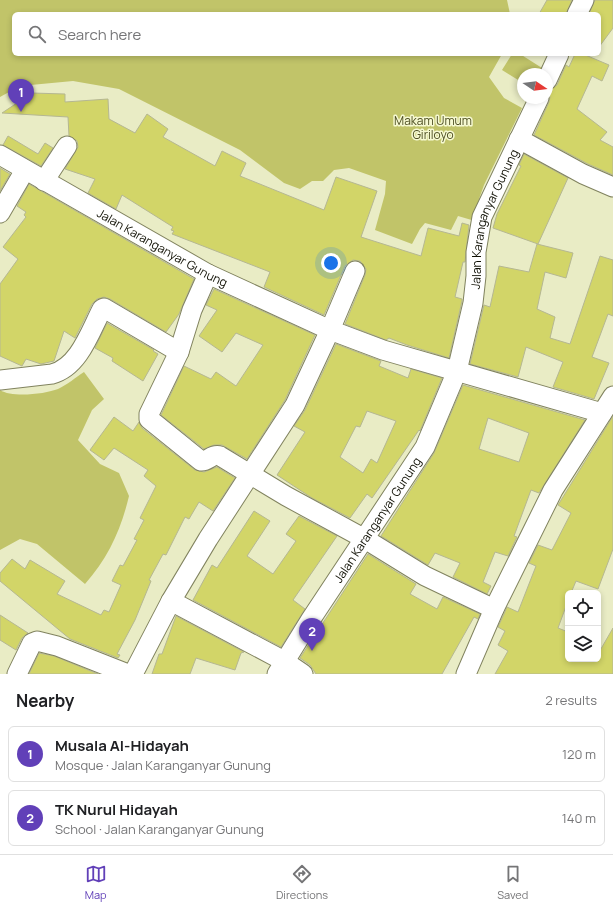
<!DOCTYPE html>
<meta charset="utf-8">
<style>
:root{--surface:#fff;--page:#f2f2f2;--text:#202124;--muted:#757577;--line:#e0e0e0;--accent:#6140b8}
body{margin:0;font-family:Manrope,sans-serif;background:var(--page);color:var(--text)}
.controls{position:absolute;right:12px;bottom:12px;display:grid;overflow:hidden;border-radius:6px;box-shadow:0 2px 6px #0003}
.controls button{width:36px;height:36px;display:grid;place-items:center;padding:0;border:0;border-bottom:1px solid var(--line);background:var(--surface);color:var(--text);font:20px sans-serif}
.compass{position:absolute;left:517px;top:68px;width:36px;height:36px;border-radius:50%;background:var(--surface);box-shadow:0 2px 6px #0003;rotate:103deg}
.you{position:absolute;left:331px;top:263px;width:14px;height:14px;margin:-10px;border:3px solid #fff;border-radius:50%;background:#1a73e8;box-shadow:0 0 0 6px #1a73e833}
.badge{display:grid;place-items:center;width:26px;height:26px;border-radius:50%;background:var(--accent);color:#fff;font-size:13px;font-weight:700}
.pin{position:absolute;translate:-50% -33px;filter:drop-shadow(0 1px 2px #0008)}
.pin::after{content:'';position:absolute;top:21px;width:14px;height:12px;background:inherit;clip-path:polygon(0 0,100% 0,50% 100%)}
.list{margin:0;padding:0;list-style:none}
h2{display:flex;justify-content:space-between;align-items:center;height:52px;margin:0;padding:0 16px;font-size:17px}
h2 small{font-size:13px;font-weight:400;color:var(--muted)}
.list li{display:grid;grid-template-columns:26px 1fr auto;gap:12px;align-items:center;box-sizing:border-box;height:56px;margin:0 8px 8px;padding:0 8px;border:1px solid var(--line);border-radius:6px}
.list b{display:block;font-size:15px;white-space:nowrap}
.list p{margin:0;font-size:13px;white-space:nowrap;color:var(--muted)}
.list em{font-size:13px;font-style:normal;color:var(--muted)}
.icon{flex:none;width:22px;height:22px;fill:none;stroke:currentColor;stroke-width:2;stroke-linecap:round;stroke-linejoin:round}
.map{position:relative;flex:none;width:613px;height:674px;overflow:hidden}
.search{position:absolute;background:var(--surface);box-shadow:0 2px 6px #0003;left:12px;right:12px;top:12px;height:44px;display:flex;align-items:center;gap:10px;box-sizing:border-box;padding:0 14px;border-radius:6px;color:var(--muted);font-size:15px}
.sheet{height:180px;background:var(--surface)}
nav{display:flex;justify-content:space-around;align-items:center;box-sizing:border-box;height:56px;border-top:1px solid var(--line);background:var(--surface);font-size:11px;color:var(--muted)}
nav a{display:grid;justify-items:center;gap:2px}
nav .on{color:var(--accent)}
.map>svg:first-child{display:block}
</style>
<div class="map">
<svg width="613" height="674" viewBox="0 0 613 674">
<rect width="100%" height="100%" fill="#e9ecc5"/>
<!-- green -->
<path fill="#c1c469" d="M0,0H507L510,14H14V54H502L489,77L504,98L522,108L484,185L479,199L475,221L458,216L451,230L425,223L420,229L412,244L375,230L385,194L386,181L349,168L334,170L323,181H312L300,189L284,183L240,150L119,89L73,81L20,86L0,97Z
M512,54H520L542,68L538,74H523V83L502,70Z
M84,372L104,399L92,410L78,440L100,464L119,473L129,496C121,530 108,558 85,584L37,544L20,539L0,550V390C12,398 45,394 58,389C67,385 76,377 84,372Z"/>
<!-- building -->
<path fill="#d2d568" stroke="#b5b792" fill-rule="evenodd" d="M547,0H572L566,14H539Z
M595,0H613V28L599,47V14H589Z
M575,54H583L609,65L602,81L592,76L577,109L607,132L600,140L613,147V175L588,164L534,135L549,102L550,97L548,91L557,85L566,65L569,67Z
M32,93L65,94V102L108,99L109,119L135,133L147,114L168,129L163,137L215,166L222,151L246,163L240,176L324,210L336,177L377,191L361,237L421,256L428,228L459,236L462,223L469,225L465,262H463L455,297L462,299V301L449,358L407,345L389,338L386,340L345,324L365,275L366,269L360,261L353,260L345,266L324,315L264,287L270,272L172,234L174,231L171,230L173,227L122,195L116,209L88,193L95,179L65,169L78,147L77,141L69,136L68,117L2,113Z
M8,136L38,154L45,143L53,148L41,166L3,145Z
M524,154L568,178L538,244L493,228L497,214L521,166L519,165Z
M0,168L10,174L0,191Z
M29,184L194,279L179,314L166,332L110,299L104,297L97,299L92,304L75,338L64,331L54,361L41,364L26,359L22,366L0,356V284L18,259L3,247L26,217L24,215L26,212L17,206Z
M537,244L573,253L566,278L545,272L537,309L555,317L550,338L570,344L600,256L613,260V316L608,314L592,357L609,363L594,399L553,387L563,362L526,347L518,377L470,364L484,305L490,307L499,266L529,272Z
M214,289L315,335L285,400L247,459L222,445H214L204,449L161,415L184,366L211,379L216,372L236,386L263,345L236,333L222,352L199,336L217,310L206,305Z
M107,323L154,350L153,351L158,354L143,381L112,361L113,358L95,348Z
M336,344L381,361L379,366L408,378L411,369L442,378L420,431L419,430L372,498L367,494L350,518L312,498L277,475L305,432L294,426L305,410ZM367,411L396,421L377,463L371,459L363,473L340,457L356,426L360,427Z
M463,385L585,420L539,493L531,490L514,536L517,537L508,556L495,552L483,582L491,586L487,594L453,577L460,563L435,553L428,565L381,536L434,453ZM488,418L529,433L519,462L479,449Z
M613,416V549L598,589L576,581L571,593H568V601L558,628L568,632V659H598V654L613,628V674H495L508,651L498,645L505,631L498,627L504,614L507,607L518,612L536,566L529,563L538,545L552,550L571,513L558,505Z
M114,417L133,431L139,422L142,428L195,470L204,472L217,467L235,478L213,511L199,502L189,519L185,517L166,555L163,554L149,580L151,581L135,620L117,654L120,655L118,658L70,639L0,581V573L12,559L25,569L30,560L65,581L57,594L101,615L104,610L109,612L121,585L112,581L120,565L123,566L137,540L134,539L144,520L140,518L156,486L144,476L148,470L114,448L104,460L90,450Z
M254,511L270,521L247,556L273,574L296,541L286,534L299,516L337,536L293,600L305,609L281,647L193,600L212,565L217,568Z
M368,554L416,584L410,594L437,609L443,597L480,614L478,619L474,617L442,674H316L310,665L300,658Z
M0,615L28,633L22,638L16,650L0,640Z
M176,616L244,652L241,653L235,670L196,658L190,674H152L159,654H162Z
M39,653L54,656L98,674H29Z"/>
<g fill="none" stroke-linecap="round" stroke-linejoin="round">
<defs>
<g id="street">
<path d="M577,14L584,0"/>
<path d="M547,80L559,54"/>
<path d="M519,139L583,174L613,187"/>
<path id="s1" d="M0,155L208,274L330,330L383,350L602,413"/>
<path d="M44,181L67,146"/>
<path d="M0,213L25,170"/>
<path d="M208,274L192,310L179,352L149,414V419L201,461C208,462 212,453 220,456L286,496L365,539L425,576L494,609"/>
<path d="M0,380L52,374C79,367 90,332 102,309L104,308L179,352"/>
<path d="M171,601L284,661L303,674"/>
<path d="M17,674L32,643L37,641L57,646L128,674"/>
<path d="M133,674L171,601L208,539L295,405L330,330L355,271"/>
<path id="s2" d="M277,674L311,619L425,447L457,371L473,303L476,276V252L482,217L539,98"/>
<path d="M466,674L494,609L553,490L613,396"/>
</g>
</defs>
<!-- street casing -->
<use href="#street" stroke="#81835f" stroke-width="21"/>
<!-- street -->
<use href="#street" stroke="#fff" stroke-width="19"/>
</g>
<g text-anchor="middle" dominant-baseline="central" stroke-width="3" stroke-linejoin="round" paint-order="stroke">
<!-- park labels -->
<g font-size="12" fill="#4e4f23" stroke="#f6f9d2">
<text x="433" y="120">Makam Umum<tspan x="433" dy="14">Giriloyo</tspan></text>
</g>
<!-- street labels -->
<g font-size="12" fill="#111105" stroke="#f6f9d2">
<text stroke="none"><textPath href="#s2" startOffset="511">Jalan Karanganyar Gunung</textPath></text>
<text stroke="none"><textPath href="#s1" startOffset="187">Jalan Karanganyar Gunung</textPath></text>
<text stroke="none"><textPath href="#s2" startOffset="184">Jalan Karanganyar Gunung</textPath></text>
</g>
</g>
</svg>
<div class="controls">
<button><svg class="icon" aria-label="locate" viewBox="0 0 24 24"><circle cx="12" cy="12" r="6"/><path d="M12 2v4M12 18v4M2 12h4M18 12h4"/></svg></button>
<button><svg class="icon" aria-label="layers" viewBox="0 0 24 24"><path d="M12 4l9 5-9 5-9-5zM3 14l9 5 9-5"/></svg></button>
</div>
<svg class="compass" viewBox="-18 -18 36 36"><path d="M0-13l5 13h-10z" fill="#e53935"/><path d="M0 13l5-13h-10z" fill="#757577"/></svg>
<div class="you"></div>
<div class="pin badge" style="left:21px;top:112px">1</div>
<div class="pin badge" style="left:312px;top:651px">2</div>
<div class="search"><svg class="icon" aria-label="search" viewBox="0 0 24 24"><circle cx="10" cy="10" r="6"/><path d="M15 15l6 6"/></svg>Search here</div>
</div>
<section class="sheet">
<h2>Nearby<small>2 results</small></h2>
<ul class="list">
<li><span class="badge">1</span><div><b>Musala Al-Hidayah</b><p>Mosque · Jalan Karanganyar Gunung</p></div><em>120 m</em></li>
<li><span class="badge">2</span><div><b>TK Nurul Hidayah</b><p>School · Jalan Karanganyar Gunung</p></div><em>140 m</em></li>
</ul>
</section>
<nav>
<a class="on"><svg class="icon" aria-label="map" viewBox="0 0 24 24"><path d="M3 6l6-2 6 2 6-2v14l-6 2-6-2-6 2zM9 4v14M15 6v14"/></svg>Map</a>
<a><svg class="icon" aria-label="directions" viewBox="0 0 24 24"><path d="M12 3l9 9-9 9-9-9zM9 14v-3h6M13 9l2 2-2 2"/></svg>Directions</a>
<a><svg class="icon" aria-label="saved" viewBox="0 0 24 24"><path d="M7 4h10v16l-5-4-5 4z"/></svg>Saved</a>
</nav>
